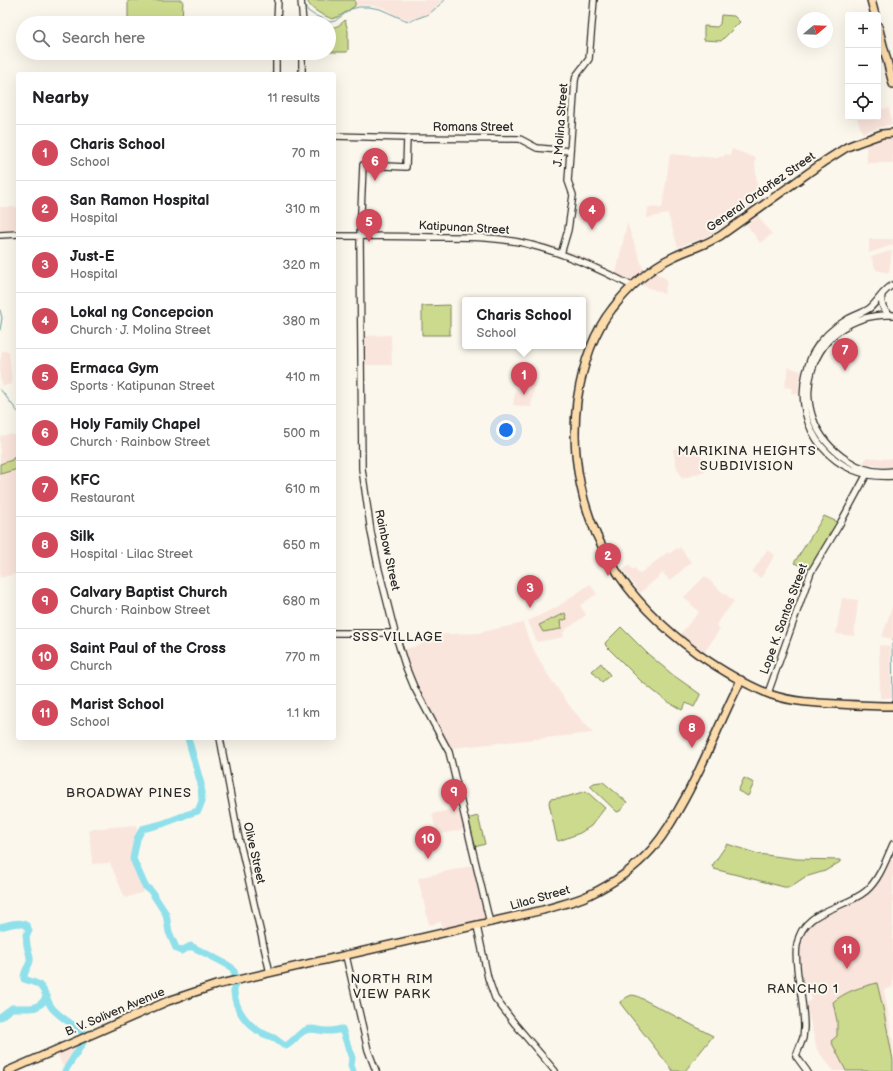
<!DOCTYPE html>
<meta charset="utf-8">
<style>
:root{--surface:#fff;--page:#f6f6f6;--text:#202124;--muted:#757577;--line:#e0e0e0;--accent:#d1495b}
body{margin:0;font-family:"Balsamiq Sans",sans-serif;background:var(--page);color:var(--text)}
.controls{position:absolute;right:12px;top:12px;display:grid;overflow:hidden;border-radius:4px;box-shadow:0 4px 16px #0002}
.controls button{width:36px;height:36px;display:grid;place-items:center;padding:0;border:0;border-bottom:1px solid var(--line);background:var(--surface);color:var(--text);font:20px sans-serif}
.compass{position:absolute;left:797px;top:12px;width:36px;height:36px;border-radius:50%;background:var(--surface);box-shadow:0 4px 16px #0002;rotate:71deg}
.you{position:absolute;left:506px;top:430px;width:14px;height:14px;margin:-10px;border:3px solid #fff;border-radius:50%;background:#1a73e8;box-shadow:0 0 0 6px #1a73e833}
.badge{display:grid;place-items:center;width:26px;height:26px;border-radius:50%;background:var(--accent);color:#fff;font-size:13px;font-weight:700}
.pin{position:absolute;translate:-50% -33px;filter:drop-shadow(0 1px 2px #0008)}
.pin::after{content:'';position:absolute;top:21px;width:14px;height:12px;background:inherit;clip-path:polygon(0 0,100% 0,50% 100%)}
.popup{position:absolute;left:462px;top:297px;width:124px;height:52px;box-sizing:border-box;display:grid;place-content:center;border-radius:4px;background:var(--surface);filter:drop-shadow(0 1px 3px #0005);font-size:13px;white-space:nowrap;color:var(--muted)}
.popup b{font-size:15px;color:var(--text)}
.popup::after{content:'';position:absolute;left:50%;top:100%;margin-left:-8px;border:8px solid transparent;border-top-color:var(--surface)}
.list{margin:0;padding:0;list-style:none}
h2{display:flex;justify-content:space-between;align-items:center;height:52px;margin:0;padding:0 16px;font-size:17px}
h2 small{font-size:13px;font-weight:400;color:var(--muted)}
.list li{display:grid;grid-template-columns:26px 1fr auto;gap:12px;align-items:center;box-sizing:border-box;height:56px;padding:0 16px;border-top:1px solid var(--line)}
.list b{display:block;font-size:15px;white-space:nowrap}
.list p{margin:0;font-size:13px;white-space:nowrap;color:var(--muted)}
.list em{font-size:13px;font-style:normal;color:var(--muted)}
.icon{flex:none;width:22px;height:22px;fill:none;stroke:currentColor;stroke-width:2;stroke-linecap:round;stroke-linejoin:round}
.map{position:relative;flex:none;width:893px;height:1071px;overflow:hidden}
.search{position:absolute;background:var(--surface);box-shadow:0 4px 16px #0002;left:16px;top:16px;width:320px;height:44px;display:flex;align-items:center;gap:10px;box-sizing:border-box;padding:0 14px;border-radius:22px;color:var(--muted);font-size:15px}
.panel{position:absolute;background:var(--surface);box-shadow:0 4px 16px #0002;left:16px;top:72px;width:320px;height:668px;border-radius:4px}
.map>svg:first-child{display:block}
</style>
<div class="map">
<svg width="893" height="1071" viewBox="0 0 893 1071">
<rect width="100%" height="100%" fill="#fbf7ec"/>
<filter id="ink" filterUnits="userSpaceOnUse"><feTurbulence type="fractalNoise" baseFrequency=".025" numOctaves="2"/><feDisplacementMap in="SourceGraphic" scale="8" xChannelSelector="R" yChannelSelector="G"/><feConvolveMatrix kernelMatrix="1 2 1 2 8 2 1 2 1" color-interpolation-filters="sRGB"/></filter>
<g filter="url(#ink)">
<!-- built -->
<path fill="#fae5dc" d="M355,0H442L428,15L409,20L395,15L384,8L367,5L355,6Z
M889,108L892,124L862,133L857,117H878V110Z
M889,136L893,138V163H867L866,143Z
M732,149L756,158L755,162L757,185L762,195L761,199L723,226L706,237L678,247L668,214L647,218L648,207L662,208L670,154L717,158L722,156V157L724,156L725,154L730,155Z
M0,207H18V239L0,238Z
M758,216L772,234L760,243L747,225Z
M627,223L644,271L625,287L568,260L545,251L510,243L453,239L334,234L495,235L511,237L547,244L580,255L616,273Z
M869,239H893V245L869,253Z
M892,251L889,273L876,270L871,257L886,252Z
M656,273L666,279L667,281L664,294L642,285Z
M391,335L392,365H363V336Z
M2,351H9L12,384L3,386L0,379V363Z
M789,367L801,371L798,394L791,393L792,388L784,387Z
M517,380L535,384L531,407L513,405Z
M10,434L14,435L16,437L18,441V573L0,578V436Z
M699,446L705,471L682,479L676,465L673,449Z
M867,457L886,459L893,458V467H884L863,463Z
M680,547L691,562L670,581L663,573L640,593L623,570L629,565L633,570L635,568L639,574L668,552L669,554L677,548L678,549Z
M767,550L775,555L761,578L752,572Z
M705,576L720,590L734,601L716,625L720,629L704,653L680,634L699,612L684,597Z
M590,584L597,594L580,605L586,615L570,627L567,628L563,633L564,637L537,642L528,621L557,607Z
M842,598L858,600L854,636L836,634Z
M893,604V639L882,637Z
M523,623L530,643L548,675L572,709L593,733L452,748L446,742L435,724L418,688L407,660L404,649L421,645L420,635L478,633Z
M879,645L890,646L892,698H880Z
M461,807L465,829L437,835L432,814Z
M137,825L132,857L144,892L125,898L110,863L92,864L89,829Z
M890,860H893V987L884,990L893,1041V1071H834L817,1050L806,1003L811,1000V996L810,992L804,989L799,952L804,933L819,917L850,906L869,893L875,888Z
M474,865L486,919L442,928L441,922L429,925L418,878Z
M81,1043L63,1067L57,1053Z"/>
<!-- green -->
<path fill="#ccda8d" stroke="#7c825c" d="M128,0H183L182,23H128Z
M307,0H355V6C347,11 340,17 332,19C323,15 310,10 307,0Z
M721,15L734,16L740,22L721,41L704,40V26L717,27L720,24Z
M345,20L348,31V50L347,52H329V27C336,28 340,25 345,20Z
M450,305V335H422V306Z
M18,457V469L0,474V464L12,460L13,458Z
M824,516L840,523L809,569L794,563Z
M565,613L567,619L560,621L561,629L543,632L539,625Z
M621,627L648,654L673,675L700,694V695L694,707L686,703L682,710L665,700L641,681L606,646L605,643Z
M601,663L610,675L602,682L592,671Z
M744,778L754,783L748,796L738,791Z
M600,782H603L627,802L620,811L617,812L590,786L594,783Z
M586,791L605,808L591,826L580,833L559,841L557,840L549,803L550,799L566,797Z
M478,816L485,844L475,847L467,819Z
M727,844L758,854L797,859L840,860V862L825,871L805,877L790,887H784L714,869L712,866Z
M877,983L883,1008L893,1060V1071H846L831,1041L837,1036V1021L833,1002C846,991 861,987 877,983Z
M632,995L637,996L713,1036L685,1071H673L620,1003V1002L627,997Z"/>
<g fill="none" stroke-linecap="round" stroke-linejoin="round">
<!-- stream -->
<path stroke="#68989e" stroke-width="1" d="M304,0V3L308,11L314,15L330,22L335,21L351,9L359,7H369L380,9L405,20L410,21L429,14L445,0
M0,310L2,318L0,330
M0,389L18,412
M893,640V639
M892,644L893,701"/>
<!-- river -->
<path stroke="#90e0eb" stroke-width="7" d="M185,815L198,811L202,801L201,784L188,738
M183,816L162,824L142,829L137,839L133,859L145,886L151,891L166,914L169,932L176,948L181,951L191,946C198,950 229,964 232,968C238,976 234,983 234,992C235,1009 247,1025 262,1033C266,1035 270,1036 274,1038C279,1041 280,1044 286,1046C293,1042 297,1035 304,1031C313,1026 320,1032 329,1031C333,1031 338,1030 342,1029L352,1058L351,1066L353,1071
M0,927C10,925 26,918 29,931L26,935C27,938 26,941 27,945C27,950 31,954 30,961C29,967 23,972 24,979C29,981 35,982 39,985C47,991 46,1002 53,1009C61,1018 74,1025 84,1033V1041L65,1071
M0,1017L12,1008H31L36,1007L42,1003L47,996"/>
<defs>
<path id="minor" d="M301,0L303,23
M277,23L278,0
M276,74V53
M302,74V53
M334,136L407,138L520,139L537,148L570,151
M407,138L406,167L363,165L360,236L362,469L371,532L378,566L395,633L405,665L414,687L449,752L490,923
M0,235L18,234
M334,236C366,236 399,236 431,237C465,237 499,236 531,245C567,254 600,269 632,286
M561,254L568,230L573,195L568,181L575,81L576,76L589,59L594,0
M893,285C883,290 878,301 870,308C863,313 855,315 848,319C834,327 821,339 813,353C810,359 808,366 806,373C792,429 835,481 893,476
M882,295C880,304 883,310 891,315
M893,315C809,311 777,415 847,460C861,469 876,474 893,471
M334,633H395
M768,693L811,572L841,522L868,472
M220,738L238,834L270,973
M477,926L488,978L495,998L515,1024L555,1071
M346,956L368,1050L376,1071
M807,1071L796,1056L803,1038L804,1027C804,1010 801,993 798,976C797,966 795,955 797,945C802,909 843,910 866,891C879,880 886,860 893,844"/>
<path id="major" d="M871,0L875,15
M878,26L893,84
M893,133L882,134L857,143L847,147L825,161L720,236C713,240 705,244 697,247C689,250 681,253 673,257C651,267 627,289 612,309C592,334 582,369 577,401C570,457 582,516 612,564C633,600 664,629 698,654C721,670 746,685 772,695C793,702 816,703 838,704C856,705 875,706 893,706
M8,1071L168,1001L216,985L543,910C558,905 575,902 589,895C612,884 635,868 652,849C666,833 675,816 685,798C706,760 721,719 741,680"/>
</defs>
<!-- minor casing -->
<use href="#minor" stroke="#2b2b2b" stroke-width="8"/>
<!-- major casing -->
<use href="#major" stroke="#2b2b2b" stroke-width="10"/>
<!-- minor -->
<use href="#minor" stroke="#fbf7ec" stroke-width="5.5"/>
<!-- major -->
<use href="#major" stroke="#fddcac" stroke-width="7"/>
</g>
</g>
<g text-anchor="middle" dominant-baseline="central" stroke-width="4" stroke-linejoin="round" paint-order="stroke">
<!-- street labels -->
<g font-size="12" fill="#2b2b2b" stroke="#fbf7ec">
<text transform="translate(561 125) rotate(-86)">J. Molina Street</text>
<text x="473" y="127">Romans Street</text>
<text transform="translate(761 192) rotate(-35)">General Ordoñez Street</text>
<text transform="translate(464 228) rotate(3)">Katipunan Street</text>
<text transform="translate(387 550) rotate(78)">Rainbow Street</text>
<text transform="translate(784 619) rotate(-70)">Lope K. Santos Street</text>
<text transform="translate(254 853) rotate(77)">Olive Street</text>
<text transform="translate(540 898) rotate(-16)">Lilac Street</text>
<text transform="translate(115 1012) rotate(-23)">B. V. Soliven Avenue</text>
</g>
<!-- neighbourhood labels -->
<g font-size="13" letter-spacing="1" fill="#2b2b2b" stroke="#fbf7ec">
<text x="747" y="451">MARIKINA HEIGHTS<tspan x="747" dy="15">SUBDIVISION</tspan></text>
<text x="398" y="637">SSS VILLAGE</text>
<text x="129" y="793">BROADWAY PINES</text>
<text x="392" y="979">NORTH RIM<tspan x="392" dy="15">VIEW PARK</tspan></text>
<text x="803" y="989">RANCHO 1</text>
</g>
</g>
</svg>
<div class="controls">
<button>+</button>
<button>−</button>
<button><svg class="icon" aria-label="locate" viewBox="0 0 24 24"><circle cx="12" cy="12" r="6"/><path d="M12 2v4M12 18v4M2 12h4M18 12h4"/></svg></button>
</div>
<svg class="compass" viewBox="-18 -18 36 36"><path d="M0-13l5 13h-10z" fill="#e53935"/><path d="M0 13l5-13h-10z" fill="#757577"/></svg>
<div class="you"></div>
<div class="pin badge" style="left:524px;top:395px">1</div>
<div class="popup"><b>Charis School</b>School</div>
<div class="pin badge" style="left:608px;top:576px">2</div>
<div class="pin badge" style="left:530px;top:608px">3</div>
<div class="pin badge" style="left:592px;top:230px">4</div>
<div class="pin badge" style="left:369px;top:242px">5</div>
<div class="pin badge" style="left:375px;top:181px">6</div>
<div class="pin badge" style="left:845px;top:371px">7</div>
<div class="pin badge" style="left:692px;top:748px">8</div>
<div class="pin badge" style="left:454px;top:812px">9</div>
<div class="pin badge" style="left:428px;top:859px">10</div>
<div class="pin badge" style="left:847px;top:969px">11</div>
<div class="search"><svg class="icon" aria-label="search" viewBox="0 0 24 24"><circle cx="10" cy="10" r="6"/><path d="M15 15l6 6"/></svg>Search here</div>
<section class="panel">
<h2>Nearby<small>11 results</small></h2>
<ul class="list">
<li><span class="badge">1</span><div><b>Charis School</b><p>School</p></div><em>70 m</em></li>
<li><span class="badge">2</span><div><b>San Ramon Hospital</b><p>Hospital</p></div><em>310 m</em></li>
<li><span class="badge">3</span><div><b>Just-E</b><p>Hospital</p></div><em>320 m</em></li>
<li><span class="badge">4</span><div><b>Lokal ng Concepcion</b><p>Church · J. Molina Street</p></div><em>380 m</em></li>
<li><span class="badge">5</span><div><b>Ermaca Gym</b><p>Sports · Katipunan Street</p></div><em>410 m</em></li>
<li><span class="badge">6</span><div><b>Holy Family Chapel</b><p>Church · Rainbow Street</p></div><em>500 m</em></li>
<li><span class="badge">7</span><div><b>KFC</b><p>Restaurant</p></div><em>610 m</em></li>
<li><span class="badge">8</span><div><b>Silk</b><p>Hospital · Lilac Street</p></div><em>650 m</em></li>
<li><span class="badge">9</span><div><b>Calvary Baptist Church</b><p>Church · Rainbow Street</p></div><em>680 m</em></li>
<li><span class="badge">10</span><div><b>Saint Paul of the Cross</b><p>Church</p></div><em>770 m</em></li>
<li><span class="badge">11</span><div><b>Marist School</b><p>School</p></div><em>1.1 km</em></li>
</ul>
</section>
</div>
